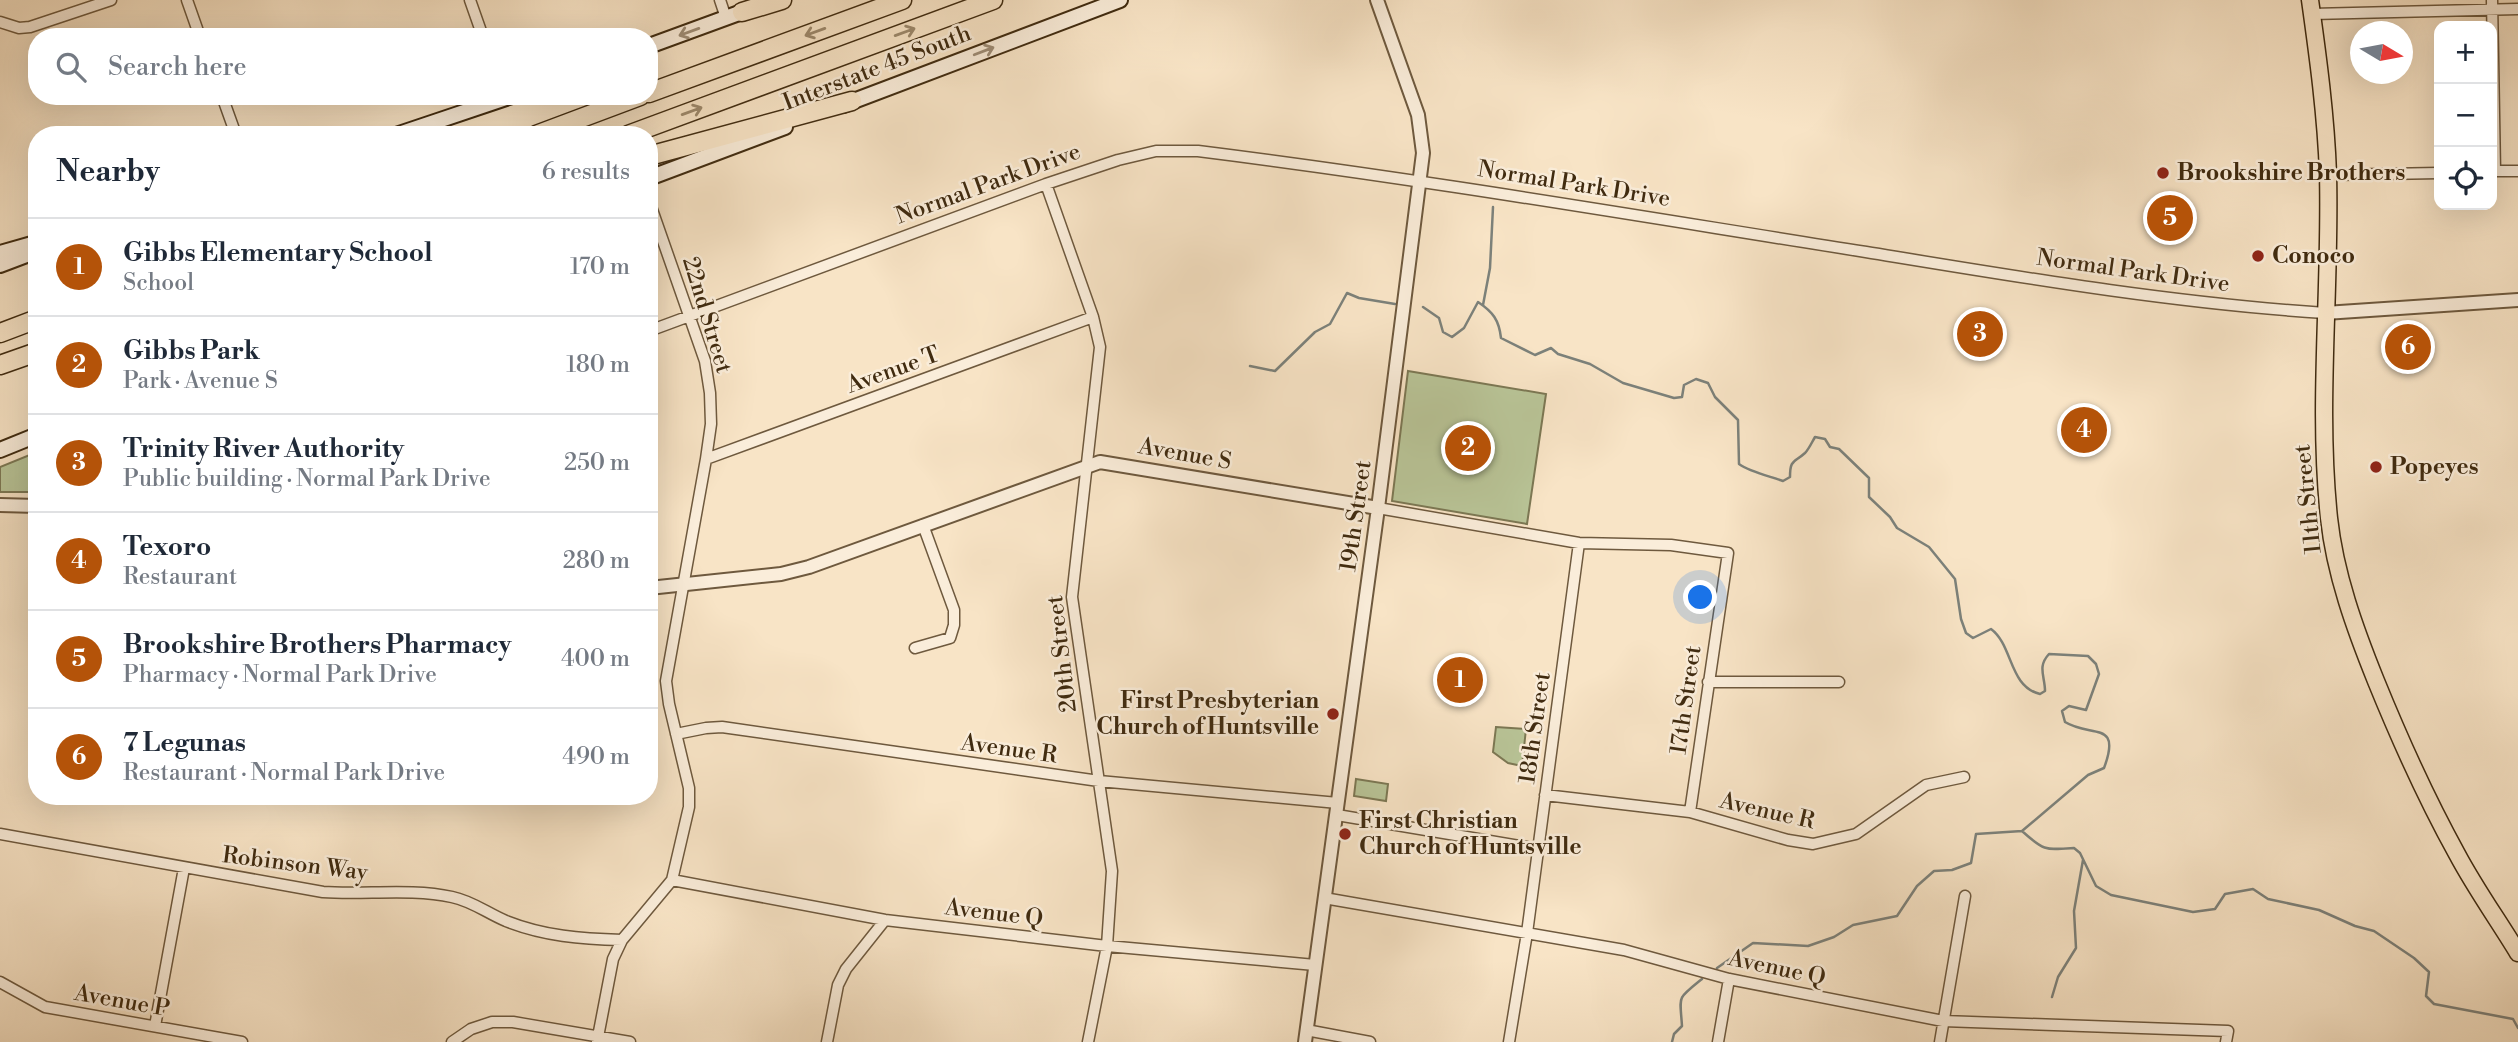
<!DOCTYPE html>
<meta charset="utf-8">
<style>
:root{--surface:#fff;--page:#f6f6f7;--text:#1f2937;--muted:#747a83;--line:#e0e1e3;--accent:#b45309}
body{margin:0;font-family:"Libre Bodoni",serif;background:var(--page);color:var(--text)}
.controls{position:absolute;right:21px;top:21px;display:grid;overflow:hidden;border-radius:14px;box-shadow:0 7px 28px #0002}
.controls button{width:63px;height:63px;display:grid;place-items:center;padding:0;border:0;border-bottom:2px solid var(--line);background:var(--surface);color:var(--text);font:35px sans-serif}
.compass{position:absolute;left:2350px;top:21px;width:63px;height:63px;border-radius:50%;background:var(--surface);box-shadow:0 7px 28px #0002;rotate:100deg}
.you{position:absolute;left:1701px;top:598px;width:24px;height:24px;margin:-18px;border:5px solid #fff;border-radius:50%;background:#1a73e8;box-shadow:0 0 0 10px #1a73e833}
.badge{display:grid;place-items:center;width:46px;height:46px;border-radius:50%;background:var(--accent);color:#fff;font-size:23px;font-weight:700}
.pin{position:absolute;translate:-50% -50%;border:4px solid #fff;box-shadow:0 2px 7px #0006}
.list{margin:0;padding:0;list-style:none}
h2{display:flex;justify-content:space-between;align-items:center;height:91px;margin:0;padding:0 28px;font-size:30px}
h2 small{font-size:23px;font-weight:400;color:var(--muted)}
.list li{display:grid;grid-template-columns:46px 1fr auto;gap:21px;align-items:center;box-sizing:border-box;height:98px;padding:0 28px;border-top:2px solid var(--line)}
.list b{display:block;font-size:26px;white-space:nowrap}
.list p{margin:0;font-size:23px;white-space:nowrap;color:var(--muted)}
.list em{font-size:23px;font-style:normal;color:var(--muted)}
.icon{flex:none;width:38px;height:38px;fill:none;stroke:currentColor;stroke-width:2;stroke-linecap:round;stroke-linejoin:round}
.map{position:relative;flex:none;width:2518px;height:1042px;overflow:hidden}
.search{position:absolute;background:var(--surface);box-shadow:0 7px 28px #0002;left:28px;top:28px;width:630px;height:77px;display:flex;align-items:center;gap:18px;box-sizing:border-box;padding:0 24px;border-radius:28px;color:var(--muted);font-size:26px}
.panel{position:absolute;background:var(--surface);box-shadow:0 7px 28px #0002;left:28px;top:126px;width:630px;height:679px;border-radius:28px}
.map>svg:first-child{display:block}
</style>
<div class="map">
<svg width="2518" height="1042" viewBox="0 0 2518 1042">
<rect width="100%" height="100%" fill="#f8e4c6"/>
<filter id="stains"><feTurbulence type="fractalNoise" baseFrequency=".00286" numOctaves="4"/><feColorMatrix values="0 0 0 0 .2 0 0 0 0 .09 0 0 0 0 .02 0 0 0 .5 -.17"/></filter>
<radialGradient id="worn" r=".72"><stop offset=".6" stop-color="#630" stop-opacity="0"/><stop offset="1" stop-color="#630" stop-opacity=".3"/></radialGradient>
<!-- green -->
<path fill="#b9c598" stroke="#7c7854" stroke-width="2" d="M1408,371L1546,394L1527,524L1392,501Z
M37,452V492H0V467Z
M1496,727L1526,729L1522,766L1508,763L1493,752Z
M1356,779L1388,784L1386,801L1354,796Z"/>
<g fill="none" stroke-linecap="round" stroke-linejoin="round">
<!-- stream -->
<path stroke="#7c817a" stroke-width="2.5" d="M1483,305L1490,268L1493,207
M1423,307L1439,318L1443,332L1452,337L1464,328L1478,302C1493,312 1499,320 1501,338L1535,355L1551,348L1558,354L1590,364L1623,383L1674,398L1682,397L1684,385L1696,379L1708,383L1715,397L1738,420L1739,464C1750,472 1769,476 1783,481L1790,477C1790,459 1794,463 1805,453C1809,449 1812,442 1815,437L1825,439L1830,447L1839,449L1869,478V497L1890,517L1897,528L1929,547L1955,579L1961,619L1966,633L1973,638L1991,629C2013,645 2009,687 2040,694L2045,691C2045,676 2037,667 2049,654L2088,656L2096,664L2099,674L2086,710L2069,706L2062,711L2065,722C2091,738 2122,720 2104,768L2088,775L2022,831C2044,851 2045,850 2074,848L2080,853L2096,886L2111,895L2193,912L2215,909L2225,894L2253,889L2268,899L2319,910L2355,926L2374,931L2414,958L2429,972L2426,996L2434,1004L2513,1019L2518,1028
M1250,366L1275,371L1315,332L1330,324L1347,293L1359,298L1395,304
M1717,968L1753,943L1808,946L1834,937L1853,925L1897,916L1917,886L1934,871L1952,870L1971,863L1976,834L2022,831
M2052,997L2058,977L2076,948L2074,911L2083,860
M1672,1042L1674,1034L1682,1026C1680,995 1676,1000 1702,979"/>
<defs>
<path id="minor" d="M187,0L200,37
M470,0L483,37
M720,0L726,18
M2492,0L2495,171
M2312,14L2518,9
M0,22L19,28L30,27L111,0
M222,96L236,135
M2492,171H2518
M2328,175L2439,173
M1046,184L1093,317L1100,347L1072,597L1112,871L1107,946L1088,1042
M649,331L1046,184L1118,160L1156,151H1198C1422,179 1644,217 1866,252C2019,277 2171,303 2325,313
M706,459L1093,317
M1378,508L1579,543L1671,545L1728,553L1690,812
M915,648L950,638L954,625V610L923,525
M1708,682H1839
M676,734L706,728L722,727L1099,781L1338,803
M1545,795L1690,812L1788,840L1813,844L1856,834L1926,785L1964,777
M1337,815L1538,849
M0,834L323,892C364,895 411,888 452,897C472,901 487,913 506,921C544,936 581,939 622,940
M672,880L885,920L1107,946L1315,965
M1324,898L1624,950L1729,979L1943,1021L2228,1031L2226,1042
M0,982L45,1007L242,1042
M155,1026L184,868
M1306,1030L1370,1042
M452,1042L471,1029L492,1022H513L630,1042
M597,1042L613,959L622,940L672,880L689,807V788L669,704L666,681L706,459L711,424L710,393L705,361L649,201
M827,1042L838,985L846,969L885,920
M1509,1042L1527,933L1579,543
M1718,1042L1729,979
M1940,1042L1965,896"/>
<path id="tertiary" d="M2325,313L2518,300
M0,505L37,506
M649,588L781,574L809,567L1100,462L1378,508
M1305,1042L1378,508L1423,153L1418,115L1377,0"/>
<path id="secondary" d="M649,46L750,9
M843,105L1120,0
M396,135L512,96
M649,178L785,127
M0,253L32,244
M0,265L37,251
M0,450L37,435"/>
<path id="primary" d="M2310,0C2318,57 2326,116 2328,174C2331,289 2317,404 2329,518C2335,574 2355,629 2376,681C2400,740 2426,798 2457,854C2475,888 2498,920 2518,953"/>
<path id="motorway" d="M742,12L782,0
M649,93L902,0
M536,135L640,96
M628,135L993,0
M649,156L852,101
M0,333L37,319
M0,365L37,352"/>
</defs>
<!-- minor casing -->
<use href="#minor" stroke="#6e593e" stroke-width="13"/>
<!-- tertiary casing -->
<use href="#tertiary" stroke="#6e593e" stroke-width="16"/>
<!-- secondary casing -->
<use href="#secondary" stroke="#402b10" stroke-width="18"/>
<!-- primary casing -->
<use href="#primary" stroke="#402b10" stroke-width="19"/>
<!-- motorway casing -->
<use href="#motorway" stroke="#402b10" stroke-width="21"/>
<!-- minor -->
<use href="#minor" stroke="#faedda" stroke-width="10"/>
<!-- tertiary -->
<use href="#tertiary" stroke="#faedda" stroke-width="12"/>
<!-- secondary -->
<use href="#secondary" stroke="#faedda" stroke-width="14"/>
<!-- primary -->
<use href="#primary" stroke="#f8e4c6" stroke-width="16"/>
<!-- motorway -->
<use href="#motorway" stroke="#f8e4c6" stroke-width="18"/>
</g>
<!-- one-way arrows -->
<defs><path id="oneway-shaft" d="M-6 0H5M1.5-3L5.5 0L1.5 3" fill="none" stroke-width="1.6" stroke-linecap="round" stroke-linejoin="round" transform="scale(1.75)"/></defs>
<g stroke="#9d8c75">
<use href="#oneway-shaft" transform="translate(689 32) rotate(160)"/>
<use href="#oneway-shaft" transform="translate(984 51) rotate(-21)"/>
</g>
<g stroke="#9c886b">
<use href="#oneway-shaft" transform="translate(815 32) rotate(160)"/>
<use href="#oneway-shaft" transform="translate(905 32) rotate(-20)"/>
<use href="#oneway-shaft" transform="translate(692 111) rotate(-20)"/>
</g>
<!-- markers -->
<g fill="#8f2418" stroke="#faedda" stroke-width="2.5">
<circle cx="2163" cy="173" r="7"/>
<circle cx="2258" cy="256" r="7"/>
<circle cx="2376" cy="467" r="7"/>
<circle cx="1333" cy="714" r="7"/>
<circle cx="1345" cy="834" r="7"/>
</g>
<g text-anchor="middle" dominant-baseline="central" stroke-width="5" stroke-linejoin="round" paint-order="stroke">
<!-- street labels -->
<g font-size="23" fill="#402b10" stroke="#faedda">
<text transform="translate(877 68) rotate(-21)">Interstate 45 South</text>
<text transform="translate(988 184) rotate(-20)">Normal Park Drive</text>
<text transform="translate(1574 184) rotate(9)">Normal Park Drive</text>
<text transform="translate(2133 271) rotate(8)">Normal Park Drive</text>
<text transform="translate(707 315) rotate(73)">22nd Street</text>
<text transform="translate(893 370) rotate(-20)">Avenue T</text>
<text transform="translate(1185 454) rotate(10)">Avenue S</text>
<text transform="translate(2308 499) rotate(-96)">11th Street</text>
<text transform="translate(1356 516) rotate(-82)">19th Street</text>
<text transform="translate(1062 654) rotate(-97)">20th Street</text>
<text transform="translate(1686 700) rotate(-82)">17th Street</text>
<text transform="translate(1535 728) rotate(-82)">18th Street</text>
<text transform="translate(1009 749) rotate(8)">Avenue R</text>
<text transform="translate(1767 811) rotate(13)">Avenue R</text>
<text transform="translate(295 864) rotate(7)">Robinson Way</text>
<text transform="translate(994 913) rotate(7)">Avenue Q</text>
<text transform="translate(1777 968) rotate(12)">Avenue Q</text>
<text transform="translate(122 1001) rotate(10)">Avenue P</text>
</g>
<!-- poi labels -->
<g font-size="23" font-weight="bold" fill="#402b10" stroke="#faedda" text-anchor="start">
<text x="2177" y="173">Brookshire Brothers</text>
<text x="2272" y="256">Conoco</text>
<text x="2390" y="467">Popeyes</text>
<text x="1319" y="701" text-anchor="end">First Presbyterian<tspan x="1319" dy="26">Church of Huntsville</tspan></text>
<text x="1359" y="821">First Christian<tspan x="1359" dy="26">Church of Huntsville</tspan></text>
</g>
</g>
<rect width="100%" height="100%" filter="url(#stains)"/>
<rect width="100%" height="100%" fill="url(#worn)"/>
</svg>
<div class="controls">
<button>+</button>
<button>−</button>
<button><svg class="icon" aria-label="locate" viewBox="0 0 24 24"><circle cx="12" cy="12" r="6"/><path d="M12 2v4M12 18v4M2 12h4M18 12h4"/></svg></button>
</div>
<svg class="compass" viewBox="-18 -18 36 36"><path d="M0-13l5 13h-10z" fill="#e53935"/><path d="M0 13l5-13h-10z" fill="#747a83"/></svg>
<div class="you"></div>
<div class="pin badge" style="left:1460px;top:680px">1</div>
<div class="pin badge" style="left:1468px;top:448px">2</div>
<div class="pin badge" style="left:1980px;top:334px">3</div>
<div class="pin badge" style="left:2084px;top:430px">4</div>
<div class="pin badge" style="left:2170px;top:218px">5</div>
<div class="pin badge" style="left:2408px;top:347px">6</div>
<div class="search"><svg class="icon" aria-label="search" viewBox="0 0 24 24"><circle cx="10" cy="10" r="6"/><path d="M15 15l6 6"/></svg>Search here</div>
<section class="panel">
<h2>Nearby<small>6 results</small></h2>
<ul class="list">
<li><span class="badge">1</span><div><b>Gibbs Elementary School</b><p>School</p></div><em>170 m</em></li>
<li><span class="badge">2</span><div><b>Gibbs Park</b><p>Park · Avenue S</p></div><em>180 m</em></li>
<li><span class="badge">3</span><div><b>Trinity River Authority</b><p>Public building · Normal Park Drive</p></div><em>250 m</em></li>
<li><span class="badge">4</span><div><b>Texoro</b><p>Restaurant</p></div><em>280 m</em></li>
<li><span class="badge">5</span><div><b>Brookshire Brothers Pharmacy</b><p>Pharmacy · Normal Park Drive</p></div><em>400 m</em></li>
<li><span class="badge">6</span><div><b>7 Legunas</b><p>Restaurant · Normal Park Drive</p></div><em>490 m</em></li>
</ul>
</section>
</div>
